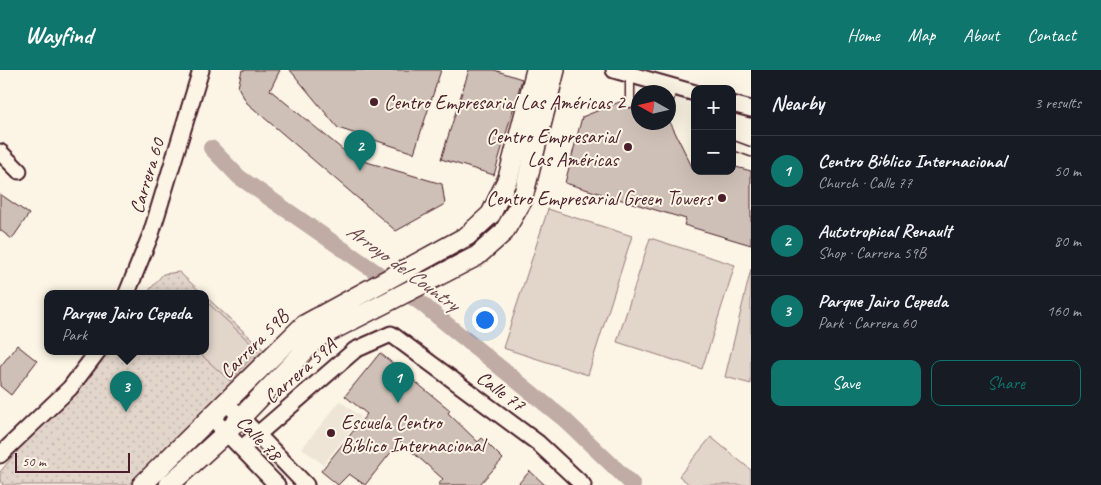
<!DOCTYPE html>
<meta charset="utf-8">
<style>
:root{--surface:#171b24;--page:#20242c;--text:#f1f3f6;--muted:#9ea1a6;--line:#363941;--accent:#0f766e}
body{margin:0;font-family:Caveat,sans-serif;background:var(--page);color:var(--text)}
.controls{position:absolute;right:15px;top:15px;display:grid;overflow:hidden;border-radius:10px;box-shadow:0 5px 20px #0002}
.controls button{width:45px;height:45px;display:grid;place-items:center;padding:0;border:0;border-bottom:1px solid var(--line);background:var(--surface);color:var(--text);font:25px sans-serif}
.compass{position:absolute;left:631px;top:15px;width:45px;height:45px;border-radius:50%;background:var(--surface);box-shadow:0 5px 20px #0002;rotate:278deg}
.scale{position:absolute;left:15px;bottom:12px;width:115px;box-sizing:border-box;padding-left:5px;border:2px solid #4a1f2b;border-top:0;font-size:14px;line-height:18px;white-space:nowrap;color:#4a1f2b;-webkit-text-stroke:4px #fcf5e5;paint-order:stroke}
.you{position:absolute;left:484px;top:249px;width:18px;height:18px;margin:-12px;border:4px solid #fff;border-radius:50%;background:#1a73e8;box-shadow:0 0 0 8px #1a73e833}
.badge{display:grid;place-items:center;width:32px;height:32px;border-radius:50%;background:var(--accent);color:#fff;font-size:16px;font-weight:700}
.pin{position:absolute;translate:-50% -41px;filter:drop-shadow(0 1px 2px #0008)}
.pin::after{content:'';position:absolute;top:26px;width:18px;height:15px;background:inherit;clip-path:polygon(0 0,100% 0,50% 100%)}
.popup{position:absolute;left:44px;top:220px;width:165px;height:65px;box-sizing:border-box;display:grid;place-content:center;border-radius:10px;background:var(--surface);filter:drop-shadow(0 1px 4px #0005);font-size:16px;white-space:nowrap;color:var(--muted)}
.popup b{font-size:19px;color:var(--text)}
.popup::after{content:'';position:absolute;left:50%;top:100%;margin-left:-10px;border:10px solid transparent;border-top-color:var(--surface)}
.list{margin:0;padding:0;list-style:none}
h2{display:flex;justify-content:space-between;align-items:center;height:65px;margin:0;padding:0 20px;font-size:21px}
h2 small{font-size:16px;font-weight:400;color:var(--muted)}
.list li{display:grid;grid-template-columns:32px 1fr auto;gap:15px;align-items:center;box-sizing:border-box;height:70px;padding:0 20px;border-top:1px solid var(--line)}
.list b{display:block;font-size:19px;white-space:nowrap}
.list p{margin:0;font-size:16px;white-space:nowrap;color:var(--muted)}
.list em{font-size:16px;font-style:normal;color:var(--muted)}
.actions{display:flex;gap:10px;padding:15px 20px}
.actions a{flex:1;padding:11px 0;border:1px solid var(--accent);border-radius:10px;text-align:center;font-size:18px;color:var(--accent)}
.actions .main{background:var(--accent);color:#fff}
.map{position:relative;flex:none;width:751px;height:415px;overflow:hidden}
header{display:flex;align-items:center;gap:30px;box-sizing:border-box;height:70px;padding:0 25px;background:var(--accent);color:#fff}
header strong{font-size:24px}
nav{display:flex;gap:28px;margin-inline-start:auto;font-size:18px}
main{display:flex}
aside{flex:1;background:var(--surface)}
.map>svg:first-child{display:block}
</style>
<header>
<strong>Wayfind</strong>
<nav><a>Home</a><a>Map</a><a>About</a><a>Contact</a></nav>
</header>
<main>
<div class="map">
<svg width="751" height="415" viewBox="0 0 751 415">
<defs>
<pattern id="park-dots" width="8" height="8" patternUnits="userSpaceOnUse" patternTransform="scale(1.25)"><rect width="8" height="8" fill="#e2d5ca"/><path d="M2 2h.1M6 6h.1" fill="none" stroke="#c3b6ae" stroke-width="1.8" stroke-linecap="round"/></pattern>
</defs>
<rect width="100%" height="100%" fill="#fcf5e5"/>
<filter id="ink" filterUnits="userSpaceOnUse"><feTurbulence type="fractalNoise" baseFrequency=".02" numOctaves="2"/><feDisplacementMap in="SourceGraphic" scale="10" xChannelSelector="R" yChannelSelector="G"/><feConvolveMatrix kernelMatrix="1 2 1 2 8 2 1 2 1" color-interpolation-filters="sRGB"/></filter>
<g filter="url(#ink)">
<!-- built -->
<path fill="#eee5d7" d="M340,331L361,347L323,395L302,378Z"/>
<!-- park -->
<path fill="url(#park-dots)" stroke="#967a7a" d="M179,202L202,223H147L163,204Z
M205,226L265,281L128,415H3L0,411V402L100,281H205Z"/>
<!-- pitch -->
<path fill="#e2d5ca" stroke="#967a7a" d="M548,139L632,166L588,305L503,278Z
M650,168L735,195L702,299L617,272Z
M751,199V314L725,307Z
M209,234L258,280L230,311L197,281H205V238Z
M711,367L751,400V415H690L679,406Z"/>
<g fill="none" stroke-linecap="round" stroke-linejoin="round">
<!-- canal -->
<path stroke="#c0aca5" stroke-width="16" d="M211,78L239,107L422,234L565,350L633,415"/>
</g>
<!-- building -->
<path fill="#cfc0b7" stroke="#4a1f2b" d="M242,0H280L270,20L353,88L442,114L445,134L396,161L247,33L238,17Z
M290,0H441L414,83L338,58Z
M469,0H494L522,9L494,105L441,89Z
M622,31L628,38L638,36V52H670L694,101H732V96L751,101V175L684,155L686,149L565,113L582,47Z
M0,124L29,144L12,169L0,160Z
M17,275L37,291L11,325L0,316V297Z
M380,283L450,340L448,343L478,372L482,368L503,389L479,415H438L443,409L400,371L365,415L349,404L338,415L321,401L367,344L345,326Z
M530,401L545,415H517Z"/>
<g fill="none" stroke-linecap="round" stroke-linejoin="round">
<defs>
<path id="service" d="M630,33V5
M668,33L673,16
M732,75L751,82"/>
<path id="minor" d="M614,0L695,23
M732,34L751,39
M0,82L19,101
M127,223L151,164L201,0
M227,333L306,415
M212,348L277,415
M242,378L355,280L391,264L538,373L583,415
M0,385L70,318L98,281"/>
<path id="tertiary" d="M142,415L304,255L467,166L491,144L508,108L536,0
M169,415L226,363L317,268L477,186L504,162L522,131L555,0"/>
</defs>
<!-- service casing -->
<use href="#service" stroke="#4a1f2b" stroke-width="11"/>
<!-- minor casing -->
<use href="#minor" stroke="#4a1f2b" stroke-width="19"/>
<!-- tertiary casing -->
<use href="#tertiary" stroke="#4a1f2b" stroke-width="22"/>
<!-- service -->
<use href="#service" stroke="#fcf5e5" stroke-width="8"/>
<!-- minor -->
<use href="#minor" stroke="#fcf5e5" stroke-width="15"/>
<!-- tertiary -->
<use href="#tertiary" stroke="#fcf5e5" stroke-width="19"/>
</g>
</g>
<!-- markers -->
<g fill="#4a1f2b" stroke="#fcf5e5" stroke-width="2">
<circle cx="374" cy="32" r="5"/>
<circle cx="628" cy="77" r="5"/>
<circle cx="722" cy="128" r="5"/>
<circle cx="331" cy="363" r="5"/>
</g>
<g text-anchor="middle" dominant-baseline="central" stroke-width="4" stroke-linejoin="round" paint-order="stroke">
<!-- poi labels -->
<g font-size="20" fill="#4a1f2b" stroke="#fcf5e5" text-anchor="start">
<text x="384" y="32">Centro Empresarial Las Américas 2</text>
<text x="618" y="66" text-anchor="end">Centro Empresarial<tspan x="618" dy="23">Las Américas</tspan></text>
<text x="712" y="128" text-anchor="end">Centro Empresarial Green Towers</text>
<text x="341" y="352">Escuela Centro<tspan x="341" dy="23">Bíblico Internacional</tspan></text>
</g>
<!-- street labels -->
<g font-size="20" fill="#4a1f2b" stroke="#fcf5e5">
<text transform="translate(147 106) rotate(-73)">Carrera 60</text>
<text transform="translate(254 274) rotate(-45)">Carrera 59B</text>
<text transform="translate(300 301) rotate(-41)">Carrera 59A</text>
<text transform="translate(501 321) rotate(36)">Calle 77</text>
<text transform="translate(259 368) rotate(46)">Calle 78</text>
</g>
<!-- water labels -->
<g font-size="21" font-style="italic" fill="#6d4950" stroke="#fcf5e5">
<text transform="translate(403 197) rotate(36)">Arroyo del Country</text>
</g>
</g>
</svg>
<div class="controls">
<button>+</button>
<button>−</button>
</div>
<svg class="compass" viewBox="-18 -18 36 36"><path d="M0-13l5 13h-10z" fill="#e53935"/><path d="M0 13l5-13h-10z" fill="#9ea1a6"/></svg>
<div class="scale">50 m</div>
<div class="you"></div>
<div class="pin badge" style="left:398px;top:333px">1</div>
<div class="pin badge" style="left:360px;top:101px">2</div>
<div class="pin badge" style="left:126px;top:342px">3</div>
<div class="popup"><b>Parque Jairo Cepeda</b>Park</div>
</div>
<aside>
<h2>Nearby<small>3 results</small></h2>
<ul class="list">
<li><span class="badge">1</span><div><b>Centro Biblico Internacional</b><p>Church · Calle 77</p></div><em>50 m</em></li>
<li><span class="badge">2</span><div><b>Autotropical Renault</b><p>Shop · Carrera 59B</p></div><em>80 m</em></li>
<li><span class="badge">3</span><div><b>Parque Jairo Cepeda</b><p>Park · Carrera 60</p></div><em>160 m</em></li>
</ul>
<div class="actions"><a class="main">Save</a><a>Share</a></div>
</aside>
</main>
